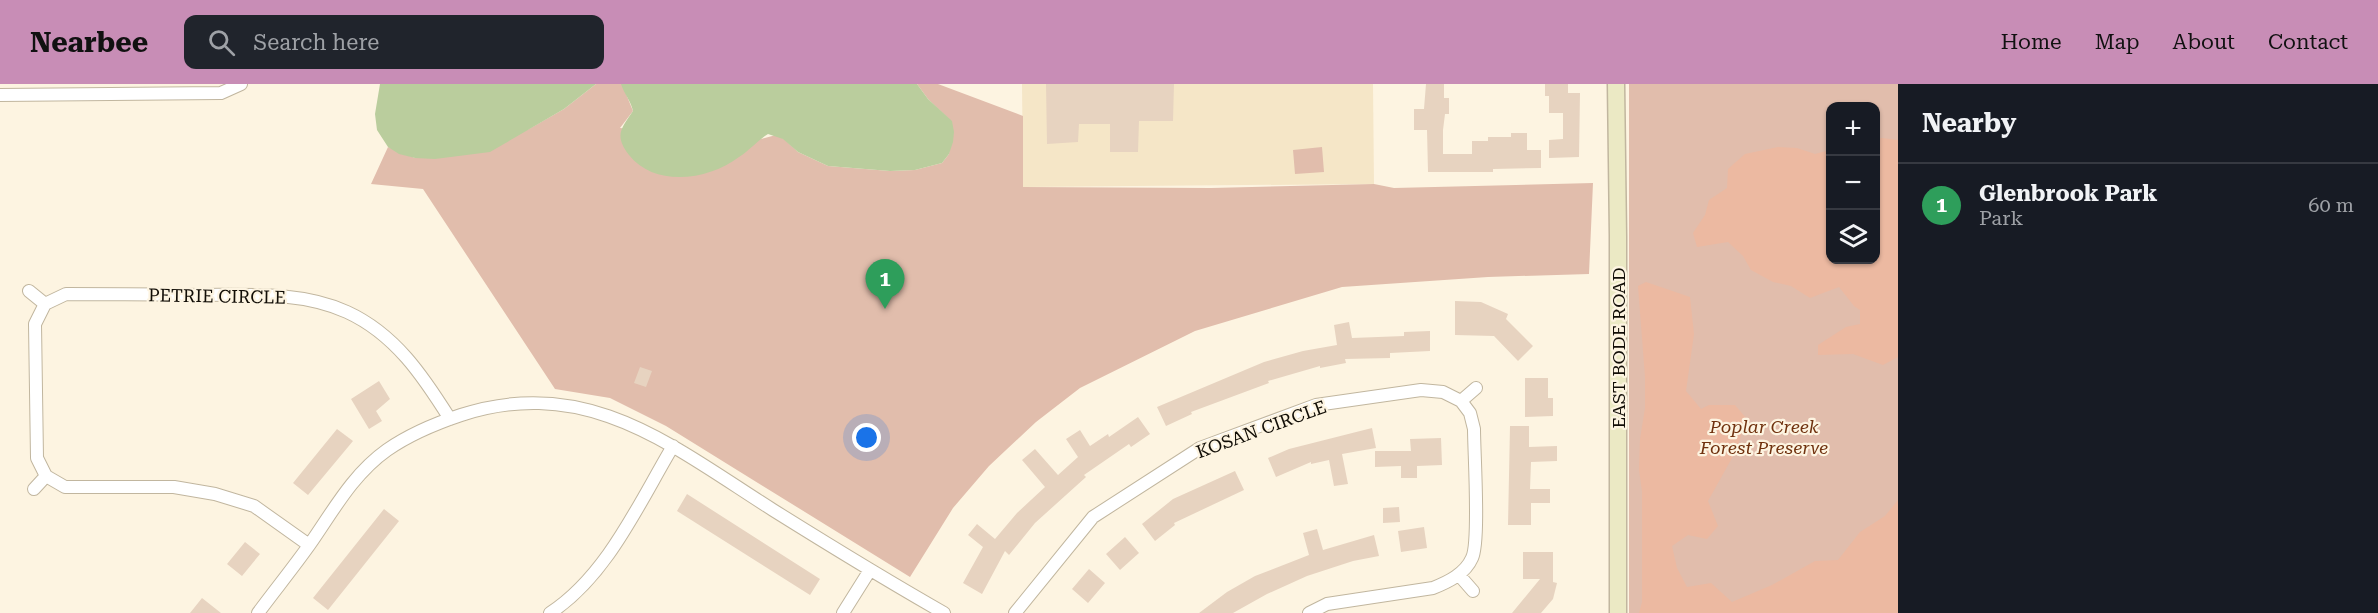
<!DOCTYPE html>
<meta charset="utf-8">
<style>
:root{--surface:#171b24;--page:#20242c;--text:#f1f3f6;--muted:#9ea1a6;--line:#363941;--accent:#c88db6}
body{margin:0;font-family:"Roboto Serif",serif;background:var(--page);color:var(--text)}
.controls{position:absolute;right:18px;top:18px;display:grid;overflow:hidden;border-radius:12px;box-shadow:0 2px 4px #0004}
.controls button{width:54px;height:54px;display:grid;place-items:center;padding:0;border:0;border-bottom:2px solid var(--line);background:var(--surface);color:var(--text);font:30px sans-serif}
.you{position:absolute;left:867px;top:354px;width:21px;height:21px;margin:-15px;border:4px solid #fff;border-radius:50%;background:#1a73e8;box-shadow:0 0 0 9px #1a73e833}
.badge{display:grid;place-items:center;width:39px;height:39px;border-radius:50%;background:var(--accent);color:#fff;font-size:20px;font-weight:700}
.pin{position:absolute;translate:-50% -50px;filter:drop-shadow(0 2px 3px #0008)}
.pin::after{content:'';position:absolute;top:32px;width:21px;height:18px;background:inherit;clip-path:polygon(0 0,100% 0,50% 100%)}
.list{margin:0;padding:0;list-style:none}
h2{display:flex;justify-content:space-between;align-items:center;height:78px;margin:0;padding:0 24px;font-size:26px}
h2 small{font-size:20px;font-weight:400;color:var(--muted)}
.list li{display:grid;grid-template-columns:39px 1fr auto;gap:18px;align-items:center;box-sizing:border-box;height:84px;padding:0 24px;border-top:2px solid var(--line)}
.list b{display:block;font-size:22px;white-space:nowrap}
.list p{margin:0;font-size:20px;white-space:nowrap;color:var(--muted)}
.list em{font-size:20px;font-style:normal;color:var(--muted)}
.icon{flex:none;width:33px;height:33px;fill:none;stroke:currentColor;stroke-width:2;stroke-linecap:round;stroke-linejoin:round}
.map{position:relative;flex:none;width:1898px;height:529px;overflow:hidden}
header{display:flex;align-items:center;gap:36px;box-sizing:border-box;height:84px;padding:0 30px;background:var(--accent);color:#111}
header strong{font-size:28px}
nav{display:flex;gap:33px;margin-inline-start:auto;font-size:21px}
.search{width:420px;height:54px;background:var(--page);display:flex;align-items:center;gap:15px;box-sizing:border-box;padding:0 21px;border-radius:12px;color:var(--muted);font-size:22px}
main{display:flex}
aside{flex:1;background:var(--surface)}
.map>svg:first-child{display:block}
</style>
<header>
<strong>Nearbee</strong>
<div class="search"><svg class="icon" aria-label="search" viewBox="0 0 24 24"><circle cx="10" cy="10" r="6"/><path d="M15 15l6 6"/></svg>Search here</div>
<nav><a>Home</a><a>Map</a><a>About</a><a>Contact</a></nav>
</header>
<main>
<div class="map">
<svg width="1898" height="529" viewBox="0 0 1898 529">
<rect width="100%" height="100%" fill="#fdf4e1"/>
<!-- built -->
<path fill="#f5e6c7" d="M1022,0H1373L1374,100L1023,103Z"/>
<!-- green -->
<path fill="#e1bdac" fill-rule="evenodd" d="M596,0H622L633,27L620,44L757,56L776,51L784,55L798,68L828,82L890,87L915,86L942,79L949,70L952,38L928,15L917,0H938L1023,32V103L1211,104L1374,100L1394,104L1593,99L1589,190L1488,193L1342,203L1195,247L1080,304L1036,338L989,382L953,424L910,493L666,342L610,314L555,305L423,105L371,100L388,63L415,74L529,45L564,25Z
M1629,0H1898V529H1629ZM1830,22H1876V176H1830Z
M1322,63L1324,88L1295,90L1293,66Z"/>
<!-- forest -->
<path fill="#ecb9a1" d="M1882,54L1898,56V273L1883,281L1853,270L1818,271V261L1846,243L1860,240V226L1854,222L1839,203L1810,214L1791,202L1773,198L1751,186L1743,172L1728,158L1697,163L1693,149L1705,131L1709,116L1727,104L1728,85L1745,70L1778,63L1797,64L1815,70L1830,66V176H1876V55Z
M1646,198L1690,213L1694,250L1686,307L1701,325L1709,321H1735L1746,334L1737,365L1708,417L1718,442L1707,455L1688,451L1672,462L1677,484L1687,503L1711,499L1732,518L1772,501L1815,477L1838,476L1860,448L1885,432L1898,416V529H1639L1642,518V407L1639,386L1640,355L1645,324V293L1638,202Z"/>
<!-- water -->
<path fill="#bacd9d" d="M380,0H596L564,25L490,68L435,75L415,74L399,70L388,63L377,46L375,30Z
M621,0H917L928,15L952,37L954,48L953,58L949,70L942,79L915,86L890,87L828,82L798,68L783,55L768,50C757,57 750,66 739,73C709,96 655,104 629,71C614,51 621,45 633,27C631,17 624,10 621,0Z"/>
<!-- building -->
<path fill="#e7d3c0" d="M1046,0H1174L1173,37H1139L1138,68H1110V40H1079L1078,58L1047,60Z
M1426,0H1444V14H1449V30H1445L1443,46V70H1472V57H1488V53H1511V49H1527V66H1541V84L1493,85V88H1428L1427,46H1414V25H1424Z
M1545,0H1568V9H1580L1579,73L1549,74V56L1563,55V29H1549V12H1545Z
M1455,217L1481,218L1508,230L1506,235L1533,262L1518,277L1494,252L1455,251Z
M1349,238L1352,254L1404,252V248L1430,247V267L1390,269V274L1345,275L1346,279L1320,284V282L1268,297L1269,299L1191,328L1192,330L1166,342L1157,323L1264,278L1303,267L1337,261L1334,241Z
M640,283L652,287L646,303L634,299Z
M1525,294H1548V314H1553V332L1525,333Z
M379,297L390,315L376,327L382,337L369,345L351,315Z
M1138,333L1150,350L1131,363L1129,360L1084,391L1086,393L1035,439L1009,471L1005,467L982,510L963,499L983,463L968,451L977,440L995,455L1017,429L1045,403L1022,376L1035,365L1058,391L1078,373L1066,355L1080,346L1090,362L1108,350L1109,353Z
M1510,342H1529V363L1557,362V377L1531,378L1530,405H1550V419H1531V441H1508Z
M1372,344L1376,364L1342,370L1348,400L1334,402L1329,376L1311,380V378L1276,393L1268,374L1289,365Z
M337,345L353,357L308,411L293,399Z
M1441,354L1442,381L1417,382V394H1401V382L1375,383V367H1411L1410,355Z
M1235,387L1244,406L1174,439L1175,441L1155,457L1142,440L1173,415Z
M687,410L820,495L810,511L677,427Z
M1399,423L1400,438L1383,439V424Z
M384,425L399,437L328,526L313,514Z
M1424,443L1427,464L1401,468L1398,447Z
M1317,445L1323,466L1374,451L1379,472L1353,477L1307,492L1267,510L1233,529H1199L1227,508L1255,492L1309,471L1303,449Z
M1125,453L1139,469L1120,486L1106,470Z
M245,458L260,470L242,492L227,480Z
M1523,468H1553V498L1557,499L1553,515L1541,529H1512L1540,495H1523Z
M1089,485L1105,499L1088,519L1072,505Z
M202,514L221,529H190Z"/>
<g fill="none" stroke-linecap="round" stroke-linejoin="round">
<defs>
<path id="street" d="M0,11L221,9L241,0
M29,207L45,220
M1461,317L1476,304
M34,405L46,392
M309,461L254,422L215,410L174,403H65L46,392L37,374L35,240L45,220L66,210C110,210 154,210 199,211C247,211 302,207 347,228C395,250 423,292 450,335
M1459,491L1473,507
M258,529C275,506 293,484 310,460C333,427 353,390 387,366C410,350 434,340 461,331C587,290 672,362 773,426C829,461 886,496 944,529
M550,529C607,492 639,419 673,362
M843,529L870,486
M1015,529L1093,433L1200,364L1316,321L1421,306L1443,308L1461,317L1470,329L1474,345C1474,369 1480,458 1472,474C1465,490 1448,498 1433,504L1327,520L1309,529"/>
<path id="secondary" d="M1616,0L1618,152V529"/>
</defs>
<!-- street casing -->
<use href="#street" stroke="#c1b69f" stroke-width="14"/>
<!-- secondary casing -->
<use href="#secondary" stroke="#c1b69f" stroke-width="19"/>
<!-- street -->
<use href="#street" stroke="#fff" stroke-width="12"/>
<!-- secondary -->
<use href="#secondary" stroke="#ebe9c4" stroke-width="16"/>
</g>
<g text-anchor="middle" dominant-baseline="central" stroke-width="4.5" stroke-linejoin="round" paint-order="stroke">
<!-- street labels -->
<g font-size="18" fill="#110d06" stroke="#fdf4e1">
<text transform="translate(217 212) rotate(1)">PETRIE CIRCLE</text>
<text transform="translate(1618 264) rotate(-90)">EAST BODE ROAD</text>
<text transform="translate(1261 345) rotate(-20)">KOSAN CIRCLE</text>
</g>
<!-- park labels -->
<g font-size="18" font-style="italic" fill="#70320f" stroke="#fdf4e1">
<text x="1764" y="342">Poplar Creek<tspan x="1764" dy="21">Forest Preserve</tspan></text>
</g>
</g>
</svg>
<div class="controls">
<button>+</button>
<button>−</button>
<button><svg class="icon" aria-label="layers" viewBox="0 0 24 24"><path d="M12 4l9 5-9 5-9-5zM3 14l9 5 9-5"/></svg></button>
</div>
<div class="you"></div>
<div class="pin badge" style="left:885px;top:225px;background:#2e9e5b">1</div>
</div>
<aside>
<h2>Nearby<small></small></h2>
<ul class="list">
<li><span class="badge" style="background:#2e9e5b">1</span><div><b>Glenbrook Park</b><p>Park</p></div><em>60 m</em></li>
</ul>
</aside>
</main>
